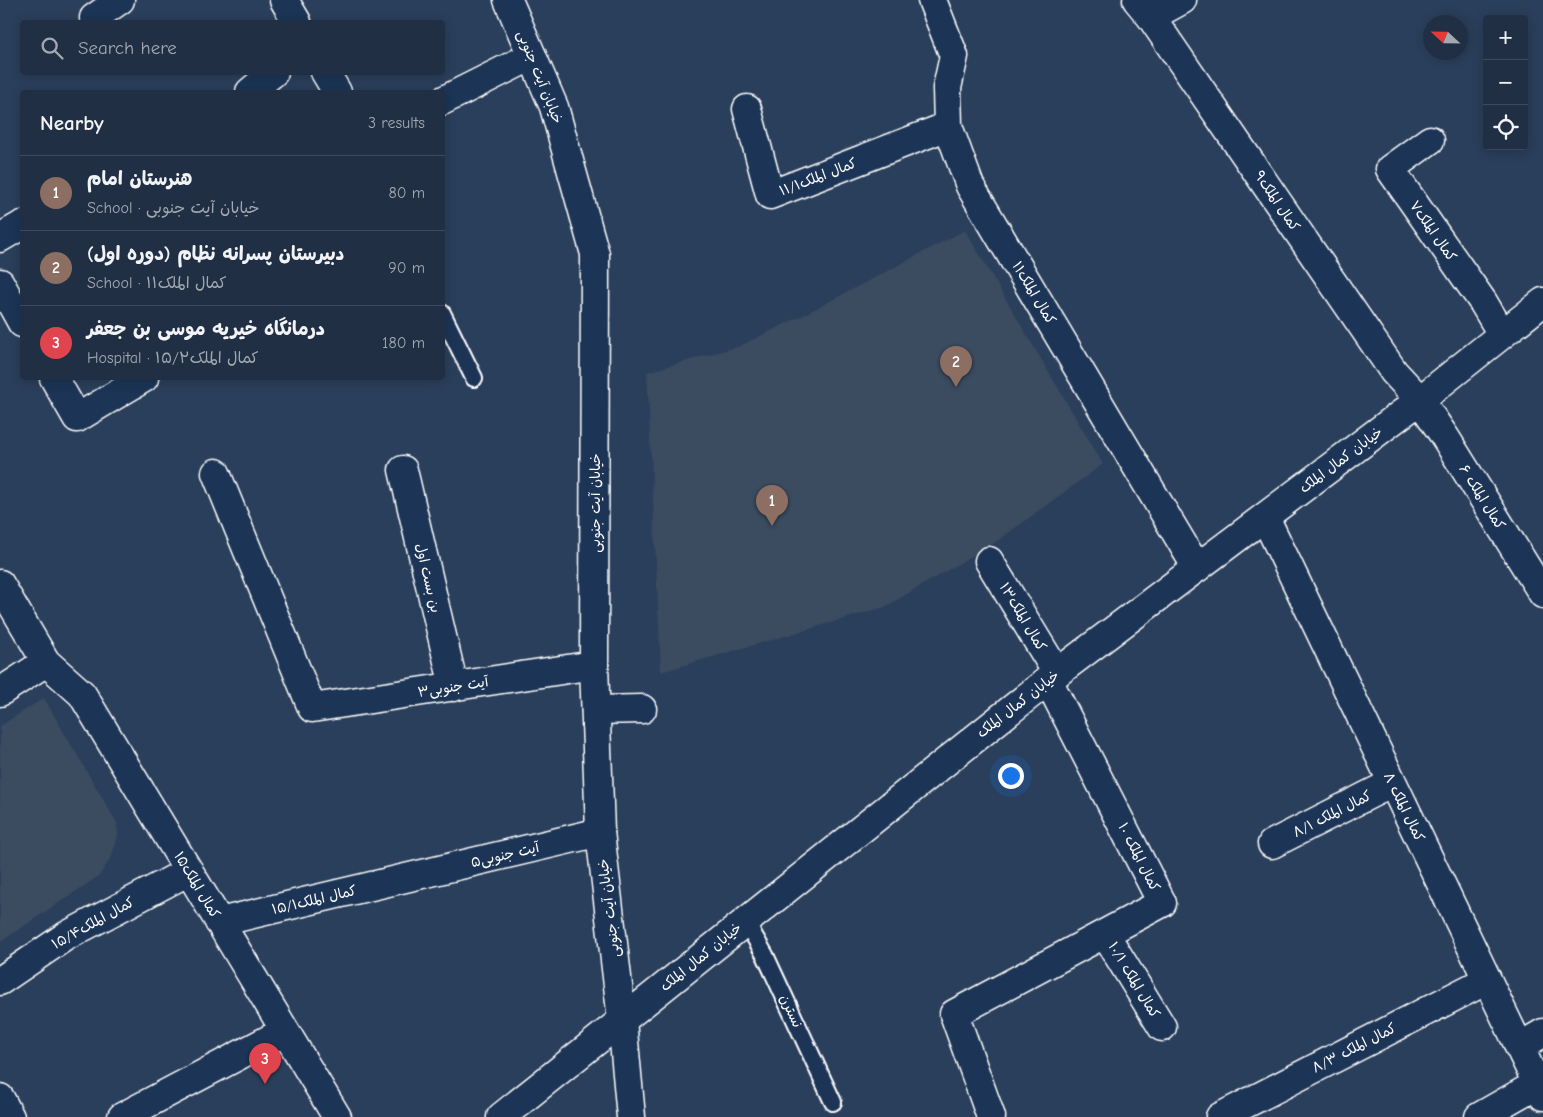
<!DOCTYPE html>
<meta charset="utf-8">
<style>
:root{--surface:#202f44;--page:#2d3b4f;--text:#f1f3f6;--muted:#a2a9b2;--line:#3d4a5d;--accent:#8bbbb9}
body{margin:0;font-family:"Comic Neue","Playpen Sans Arabic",sans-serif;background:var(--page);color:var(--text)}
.controls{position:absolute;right:15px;top:15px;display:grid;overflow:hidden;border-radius:5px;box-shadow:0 2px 12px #0003}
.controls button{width:45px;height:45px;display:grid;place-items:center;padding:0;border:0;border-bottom:1px solid var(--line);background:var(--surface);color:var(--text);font:25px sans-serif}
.compass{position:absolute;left:1423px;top:15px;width:45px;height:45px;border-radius:50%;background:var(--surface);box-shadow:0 2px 12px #0003;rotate:292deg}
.you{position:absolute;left:1010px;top:775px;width:18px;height:18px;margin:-12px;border:4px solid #fff;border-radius:50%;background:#1a73e8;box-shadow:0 0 0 8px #1a73e833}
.badge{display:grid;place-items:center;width:32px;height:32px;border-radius:50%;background:var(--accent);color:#fff;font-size:16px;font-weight:700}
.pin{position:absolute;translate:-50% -41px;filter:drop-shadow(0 1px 2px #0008)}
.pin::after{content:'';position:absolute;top:26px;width:18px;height:15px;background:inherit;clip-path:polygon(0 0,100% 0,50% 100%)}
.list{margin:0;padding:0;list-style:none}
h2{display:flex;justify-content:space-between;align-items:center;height:65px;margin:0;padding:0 20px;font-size:21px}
h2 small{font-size:16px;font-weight:400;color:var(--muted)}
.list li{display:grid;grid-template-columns:32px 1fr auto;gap:15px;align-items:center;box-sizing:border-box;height:75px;padding:0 20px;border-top:1px solid var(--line)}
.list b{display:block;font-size:19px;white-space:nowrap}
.list p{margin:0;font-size:16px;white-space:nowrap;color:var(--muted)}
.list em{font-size:16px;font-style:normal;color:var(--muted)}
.icon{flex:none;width:28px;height:28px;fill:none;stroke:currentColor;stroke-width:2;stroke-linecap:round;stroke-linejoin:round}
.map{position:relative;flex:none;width:1543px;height:1117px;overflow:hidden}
.search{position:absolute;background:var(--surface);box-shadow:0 2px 12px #0003;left:20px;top:20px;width:425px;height:55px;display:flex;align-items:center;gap:12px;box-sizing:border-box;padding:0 18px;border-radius:5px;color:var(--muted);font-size:19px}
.panel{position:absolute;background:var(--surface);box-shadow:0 2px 12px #0003;left:20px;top:90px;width:425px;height:290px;border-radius:5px}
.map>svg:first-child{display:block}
</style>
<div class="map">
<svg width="1543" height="1117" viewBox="0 0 1543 1117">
<rect width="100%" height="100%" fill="#2a3f5b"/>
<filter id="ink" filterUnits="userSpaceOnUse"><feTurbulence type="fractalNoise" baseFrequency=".02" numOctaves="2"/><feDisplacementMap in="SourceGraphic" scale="10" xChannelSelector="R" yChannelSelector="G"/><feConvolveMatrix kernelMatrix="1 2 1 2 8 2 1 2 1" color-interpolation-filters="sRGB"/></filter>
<g filter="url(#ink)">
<!-- built -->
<path fill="#3a4b60" d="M965,230L1103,464L996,542L885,607L661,672L647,372L740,346L811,311Z
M44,698L117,823L118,836L111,858L99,876L0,942V726Z"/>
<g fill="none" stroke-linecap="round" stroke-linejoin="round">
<defs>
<path id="lane" d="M442,313L474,378
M746,922L765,955L833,1102"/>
<path id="street" d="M284,0L297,22
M932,0L954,56L947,88L948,126L970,186L1197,568
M1137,0L1151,17L1394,372L1420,400L1445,437L1543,594
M1151,17L1182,0
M94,18L120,0
M325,72L337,92
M250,92L274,72
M442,101L532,56
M747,109L770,195L948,126
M1430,140L1390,169L1483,302L1502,334
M0,238L22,225
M0,283L22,323
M54,378L77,418L144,378
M403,470L454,687
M216,473L312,708L594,665
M1265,517L1543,1096
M989,561L1057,673
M0,584L46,662L82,694L337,1117
M0,692L46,662
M596,710L642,709
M1272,844L1392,783
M219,922L600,832
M1105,934L1162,1027
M0,981L66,936L189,871
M622,1020L631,1117
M1519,1047L1543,1033
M0,1098L10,1117
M122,1117L285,1031
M991,1117L954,1014L1162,903L1048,680
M1220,1117L1487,980
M1479,1117L1537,1084"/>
<path id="secondary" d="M508,0L554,107L595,254L594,665L600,832L622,1020
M501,1117L1057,673L1420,400L1543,302"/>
</defs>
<!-- lane casing -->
<use href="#lane" stroke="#fff" stroke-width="20"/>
<!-- street casing -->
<use href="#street" stroke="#fff" stroke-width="31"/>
<!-- secondary casing -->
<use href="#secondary" stroke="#fff" stroke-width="31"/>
<!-- lane -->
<use href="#lane" stroke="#1d3557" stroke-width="16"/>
<!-- street -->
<use href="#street" stroke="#1d3557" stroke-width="28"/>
<!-- secondary -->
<use href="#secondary" stroke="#1d3557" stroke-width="28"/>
</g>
</g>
<g text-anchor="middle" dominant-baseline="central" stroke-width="4" stroke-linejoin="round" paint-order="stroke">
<!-- street labels -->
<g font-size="14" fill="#fff" stroke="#1d3557">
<text transform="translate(540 77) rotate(68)">خیابان آیت جنوبی</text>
<text transform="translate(818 177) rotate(-21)">کمال الملک۱۱/۱</text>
<text transform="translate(1277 201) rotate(56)">کمال الملک۹</text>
<text transform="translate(1433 231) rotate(55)">کمال الملک۷</text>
<text transform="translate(1034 293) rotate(59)">کمال الملک۱۱</text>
<text transform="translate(1341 460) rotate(-37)">خیابان کمال الملک</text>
<text transform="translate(1482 497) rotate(58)">کمال الملک ۶</text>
<text transform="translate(595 503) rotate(-90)">خیابان آیت جنوبی</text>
<text transform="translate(428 578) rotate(77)">بن بست اول</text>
<text transform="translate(1023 617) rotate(59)">کمال الملک۱۳</text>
<text transform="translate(453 687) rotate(-9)">آیت جنوبی۳</text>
<text transform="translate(1018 704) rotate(-38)">خیابان کمال الملک</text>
<text transform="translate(1404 807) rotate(64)">کمال الملک ۸</text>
<text transform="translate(1332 814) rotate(-27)">کمال الملک ۸/۱</text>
<text transform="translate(505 855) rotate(-13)">آیت جنوبی۵</text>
<text transform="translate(1139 857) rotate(63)">کمال الملک ۱۰</text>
<text transform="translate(197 885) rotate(59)">کمال الملک۱۵</text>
<text transform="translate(314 900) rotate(-13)">کمال الملک۱۵/۱</text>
<text transform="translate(609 908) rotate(-97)">خیابان آیت جنوبی</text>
<text transform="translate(93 923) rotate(-29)">کمال الملک۱۵/۴</text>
<text transform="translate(701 957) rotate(-39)">خیابان کمال الملک</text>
<text transform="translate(1134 980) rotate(59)">کمال الملک ۱۰/۱</text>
<text transform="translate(791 1011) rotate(65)">نسترن</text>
<text transform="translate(1354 1048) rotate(-27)">کمال الملک ۸/۳</text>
</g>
</g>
</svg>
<div class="controls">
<button>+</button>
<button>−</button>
<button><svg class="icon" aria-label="locate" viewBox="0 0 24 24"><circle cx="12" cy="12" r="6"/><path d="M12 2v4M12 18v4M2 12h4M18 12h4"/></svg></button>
</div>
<svg class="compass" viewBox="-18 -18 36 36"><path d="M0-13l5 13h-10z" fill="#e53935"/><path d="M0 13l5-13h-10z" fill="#a2a9b2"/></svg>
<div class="you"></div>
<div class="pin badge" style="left:772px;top:526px;background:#8d6e63">1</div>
<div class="pin badge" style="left:956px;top:387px;background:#8d6e63">2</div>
<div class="pin badge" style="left:265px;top:1084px;background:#e0444e">3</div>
<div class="search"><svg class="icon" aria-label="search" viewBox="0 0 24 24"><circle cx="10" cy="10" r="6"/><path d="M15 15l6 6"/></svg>Search here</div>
<section class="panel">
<h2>Nearby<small>3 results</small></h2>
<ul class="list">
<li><span class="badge" style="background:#8d6e63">1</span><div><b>هنرستان امام</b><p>School · خیابان آیت جنوبی</p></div><em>80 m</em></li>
<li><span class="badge" style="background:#8d6e63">2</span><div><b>دبیرستان پسرانه نظام (دوره اول)</b><p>School · کمال الملک۱۱</p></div><em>90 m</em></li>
<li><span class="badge" style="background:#e0444e">3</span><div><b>درمانگاه خیریه موسی بن جعفر</b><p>Hospital · کمال الملک۱۵/۲</p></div><em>180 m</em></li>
</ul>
</section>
</div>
